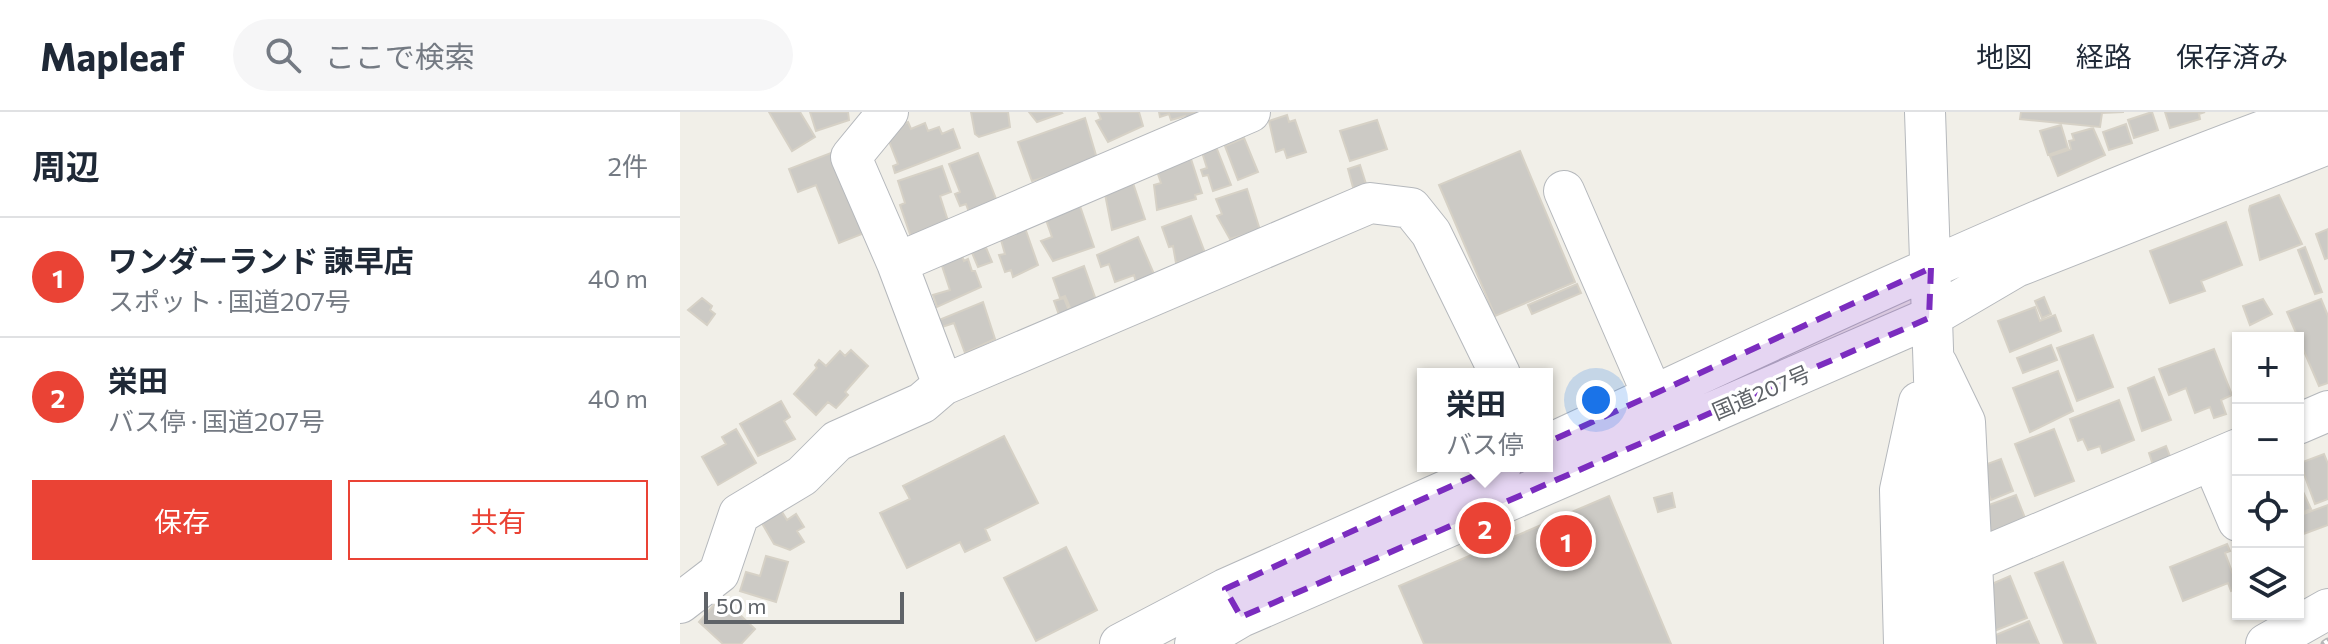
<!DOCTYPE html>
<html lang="ja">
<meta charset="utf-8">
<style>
:root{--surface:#fff;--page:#f6f6f7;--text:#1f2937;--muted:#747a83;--line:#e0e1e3;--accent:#ea4335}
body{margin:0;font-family:Commissioner,"Noto Sans JP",sans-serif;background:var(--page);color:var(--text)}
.controls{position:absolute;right:24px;bottom:24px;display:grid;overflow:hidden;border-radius:0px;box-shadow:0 2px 6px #0004}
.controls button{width:72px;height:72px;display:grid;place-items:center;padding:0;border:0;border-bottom:2px solid var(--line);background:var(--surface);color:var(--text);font:40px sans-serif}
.scale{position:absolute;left:24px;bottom:20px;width:200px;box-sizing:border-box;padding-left:8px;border:4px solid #5f6368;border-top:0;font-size:22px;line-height:28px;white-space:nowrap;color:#5f6368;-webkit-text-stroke:6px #fff;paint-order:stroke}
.you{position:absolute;left:916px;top:288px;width:28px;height:28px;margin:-20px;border:6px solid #fff;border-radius:50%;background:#1a73e8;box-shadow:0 0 0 12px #1a73e833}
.badge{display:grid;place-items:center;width:52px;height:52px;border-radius:50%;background:var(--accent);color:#fff;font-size:26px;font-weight:700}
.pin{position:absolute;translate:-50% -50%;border:4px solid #fff;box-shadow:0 2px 8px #0006}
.popup{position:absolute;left:737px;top:256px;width:136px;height:104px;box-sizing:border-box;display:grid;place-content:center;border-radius:0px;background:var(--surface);filter:drop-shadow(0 2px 6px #0005);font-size:26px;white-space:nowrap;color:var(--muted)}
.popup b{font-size:30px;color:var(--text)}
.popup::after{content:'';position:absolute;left:50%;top:100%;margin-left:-16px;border:16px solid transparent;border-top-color:var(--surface)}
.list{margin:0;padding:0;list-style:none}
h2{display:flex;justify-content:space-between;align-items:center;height:104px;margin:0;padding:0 32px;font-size:34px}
h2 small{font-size:26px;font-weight:400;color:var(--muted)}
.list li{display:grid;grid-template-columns:52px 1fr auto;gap:24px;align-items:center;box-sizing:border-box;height:120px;padding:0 32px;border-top:2px solid var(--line)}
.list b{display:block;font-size:30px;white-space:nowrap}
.list p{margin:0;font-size:26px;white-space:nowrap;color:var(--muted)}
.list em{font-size:26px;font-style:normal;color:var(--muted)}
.actions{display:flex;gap:16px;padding:24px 32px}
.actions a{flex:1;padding:18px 0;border:2px solid var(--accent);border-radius:0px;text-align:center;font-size:28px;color:var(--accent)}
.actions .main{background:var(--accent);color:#fff}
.icon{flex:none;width:44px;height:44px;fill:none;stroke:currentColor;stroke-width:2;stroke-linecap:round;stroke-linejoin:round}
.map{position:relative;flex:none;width:1648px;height:532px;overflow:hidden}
header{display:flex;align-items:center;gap:48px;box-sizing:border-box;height:112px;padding:0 40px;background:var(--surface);border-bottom:2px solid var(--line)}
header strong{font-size:38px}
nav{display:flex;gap:44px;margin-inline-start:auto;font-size:28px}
.search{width:560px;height:72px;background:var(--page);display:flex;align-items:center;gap:20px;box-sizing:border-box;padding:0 28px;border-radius:44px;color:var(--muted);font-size:30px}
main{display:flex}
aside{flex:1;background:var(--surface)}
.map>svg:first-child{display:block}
</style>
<header>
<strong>Mapleaf</strong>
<div class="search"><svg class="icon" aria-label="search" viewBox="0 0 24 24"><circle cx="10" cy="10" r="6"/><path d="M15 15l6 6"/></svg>ここで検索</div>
<nav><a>地図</a><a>経路</a><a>保存済み</a></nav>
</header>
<main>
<aside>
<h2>周辺<small>2件</small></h2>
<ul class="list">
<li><span class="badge">1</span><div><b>ワンダーランド 諫早店</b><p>スポット · 国道207号</p></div><em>40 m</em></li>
<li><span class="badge">2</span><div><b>栄田</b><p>バス停 · 国道207号</p></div><em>40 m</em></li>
</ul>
<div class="actions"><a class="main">保存</a><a>共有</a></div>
</aside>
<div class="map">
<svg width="1648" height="532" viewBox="0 0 1648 532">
<rect width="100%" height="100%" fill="#f1efe8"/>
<!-- building -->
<path fill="#cccac5" stroke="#d6d1c6" stroke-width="2" d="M89,0H120L135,25L112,39Z
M130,0H168L169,8L136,19Z
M291,0H328L330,15L299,25L295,22Z
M349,0H381L382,1L357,10Z
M418,0H459L463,14L428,30L416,9L421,7Z
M479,0H524L508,11L505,4L491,8L489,2L480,5Z
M1341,0H1444L1422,1L1420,15L1340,7Z
M1472,0L1478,18L1454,26L1448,8Z
M1485,0H1525L1519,2L1520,7L1490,16Z
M607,3L609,10L615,8L626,40L607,46L604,37L596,40L589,9Z
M405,6L418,50L352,69L338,30Z
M697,8L707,37L670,49L660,19Z
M228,10L231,17L245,11L248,19L259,15L262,22L273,17L280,36L215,61L213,54L218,52L205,19Z
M1446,12L1452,31L1429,38L1423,20Z
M1381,13L1388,36L1368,43L1360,19Z
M1413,16L1425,43L1378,64L1370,44L1391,37L1389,29L1394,28L1392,22Z
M564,26L578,60L558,68L545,34Z
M535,32L551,73L533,79L528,63L523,64L521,58L527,56L521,37Z
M840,39L895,170L815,204L759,73Z
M151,41L187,120L159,131L136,73L118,80L109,57Z
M298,41L318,92L290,103L286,92L280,94L275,82L280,80L269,52Z
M511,47L522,81L515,83L516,87L477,98L474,73L481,71L477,59Z
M680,53L687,75L674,79L668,57Z
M262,54L271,80L260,84L269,112L231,125L220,93L225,91L218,69Z
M452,68L465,107L432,118L424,77Z
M567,77L580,118L550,127L537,104L542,102L536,87Z
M1599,83L1622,132L1580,148L1569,98L1570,94Z
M400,94L414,135L373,149L361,129L372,125L365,105Z
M511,104L525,141L496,151L493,134L489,135L482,115Z
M1546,110L1562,153L1521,169L1525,179L1490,191L1470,139Z
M344,113L358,153L333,165L331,158L325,160L319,143L325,142L321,128L335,123L333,117Z
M1648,117V146L1645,147L1636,122Z
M458,125L474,162L456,170L454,163L435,170L429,152L421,155L417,143Z
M304,131L312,150L298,155L290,136Z
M1625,135L1642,180L1635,182L1618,138Z
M282,144L284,149L288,147L292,159H295L301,175L257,195L253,183L270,178L261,151Z
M404,154L416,188L391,198L385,184L380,186L373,166Z
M897,172L901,181L852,202L848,193Z
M1364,185L1371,202L1362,206L1355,189Z
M22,186L32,194L30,198L35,202L27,213L8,198Z
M384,186L389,199L379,203L374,189Z
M1583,187L1592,202L1570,213L1563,194Z
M1641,187L1648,204V271L1639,274L1607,200Z
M303,190L315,227L285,241L274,211L262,215L259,208Z
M1355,195L1360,209L1375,203L1381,219L1330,240L1318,209Z
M1413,223L1433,275L1397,289L1377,236Z
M1371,233L1377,248L1343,261L1337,246Z
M1534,237L1552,283L1541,288L1546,302L1534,306L1530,295L1515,301L1506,276L1489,283L1479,257Z
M171,238L188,254L165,280L168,283L156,296L148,290L136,303L114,282L137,256L135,253L139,248L146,254L160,239L165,244Z
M1378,259L1393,299L1350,320L1333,276Z
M1474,265L1491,308L1462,319L1448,276Z
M1439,288L1454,328L1422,341L1420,334L1408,338L1403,327L1398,329L1390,307Z
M101,289L110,305L104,309L115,327L78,344L60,312Z
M56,317L76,351L38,373L22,345L46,332L42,325Z
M1374,317L1394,369L1355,384L1335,332Z
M324,324L358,391L305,417L310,428L285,440L280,430L227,456L200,401L230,387L223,374Z
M1486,334L1493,352L1475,359L1469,341Z
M1644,342L1648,352V387L1635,392L1620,351Z
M1321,347L1333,379L1311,388L1299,355Z
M1618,369L1631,397L1618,402Z
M992,381L995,395L978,400L974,386Z
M1336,383L1349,416L1301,429V396Z
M929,384L991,532H744L719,474Z
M1648,393V413L1618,424V404Z
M99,395L107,408L116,402L124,415L117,419L124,430L110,438L94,432L79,406Z
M1547,432L1550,439L1545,441L1558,476L1551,479L1548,471L1503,489L1490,455Z
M386,435L417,498L356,529L324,466Z
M86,444L108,450L96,490L60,479L66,460L80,464Z
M1383,450L1416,532H1384L1355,461Z
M1330,464L1347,506L1309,521L1305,475Z
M41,485L75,517L61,532H43L19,510Z
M1349,509L1359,532H1304V528Z"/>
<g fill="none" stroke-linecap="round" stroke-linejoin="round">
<defs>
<path id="minor" d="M208,0L171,45L217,151L263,273L690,91L731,96L751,121L820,262
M1245,0L1263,532
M884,79L973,284
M217,151L570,0
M1257,252L1285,310L1296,532
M1618,312L1648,299
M867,333C1120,216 1371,93 1635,0
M1532,348L1558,409
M1291,450L1558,337
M0,491L39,461L59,402L122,364L157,329L242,291L263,273
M440,532L545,477L821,354
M515,532L561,505L1249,206L1336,155L1648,32
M1224,532L1220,378L1239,290
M1586,532L1648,497"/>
</defs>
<!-- minor casing -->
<use href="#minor" stroke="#b5b8bc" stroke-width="42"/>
<!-- minor -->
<use href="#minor" stroke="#fff" stroke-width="40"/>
<defs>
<path id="rail" d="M1645,532L1648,530"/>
</defs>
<!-- rail casing -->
<use href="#rail" stroke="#b6b7b8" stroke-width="9"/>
<!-- rail -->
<use href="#rail" stroke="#fff" stroke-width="6" stroke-dasharray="18" stroke-linecap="butt"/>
</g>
<!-- marked area -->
<path fill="#7b2cbf" fill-opacity="0.2" stroke="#7b2cbf" stroke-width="6" stroke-dasharray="16 10" stroke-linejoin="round" d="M1251,156L1249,206L561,505L545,477Z"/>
<g text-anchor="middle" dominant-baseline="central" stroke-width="7" stroke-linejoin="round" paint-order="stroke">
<!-- street labels -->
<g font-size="22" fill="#5f6368" stroke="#fff">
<text transform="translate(1081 280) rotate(-23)">国道207号</text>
</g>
</g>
</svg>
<div class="controls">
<button>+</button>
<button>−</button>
<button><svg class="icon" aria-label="locate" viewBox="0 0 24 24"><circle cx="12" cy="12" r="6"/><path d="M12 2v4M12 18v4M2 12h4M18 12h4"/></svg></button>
<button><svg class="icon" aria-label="layers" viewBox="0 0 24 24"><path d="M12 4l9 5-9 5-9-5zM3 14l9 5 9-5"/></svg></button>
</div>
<div class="scale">50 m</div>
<div class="you"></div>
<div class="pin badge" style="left:886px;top:429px">1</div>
<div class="pin badge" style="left:805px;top:416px">2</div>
<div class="popup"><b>栄田</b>バス停</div>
</div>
</main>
